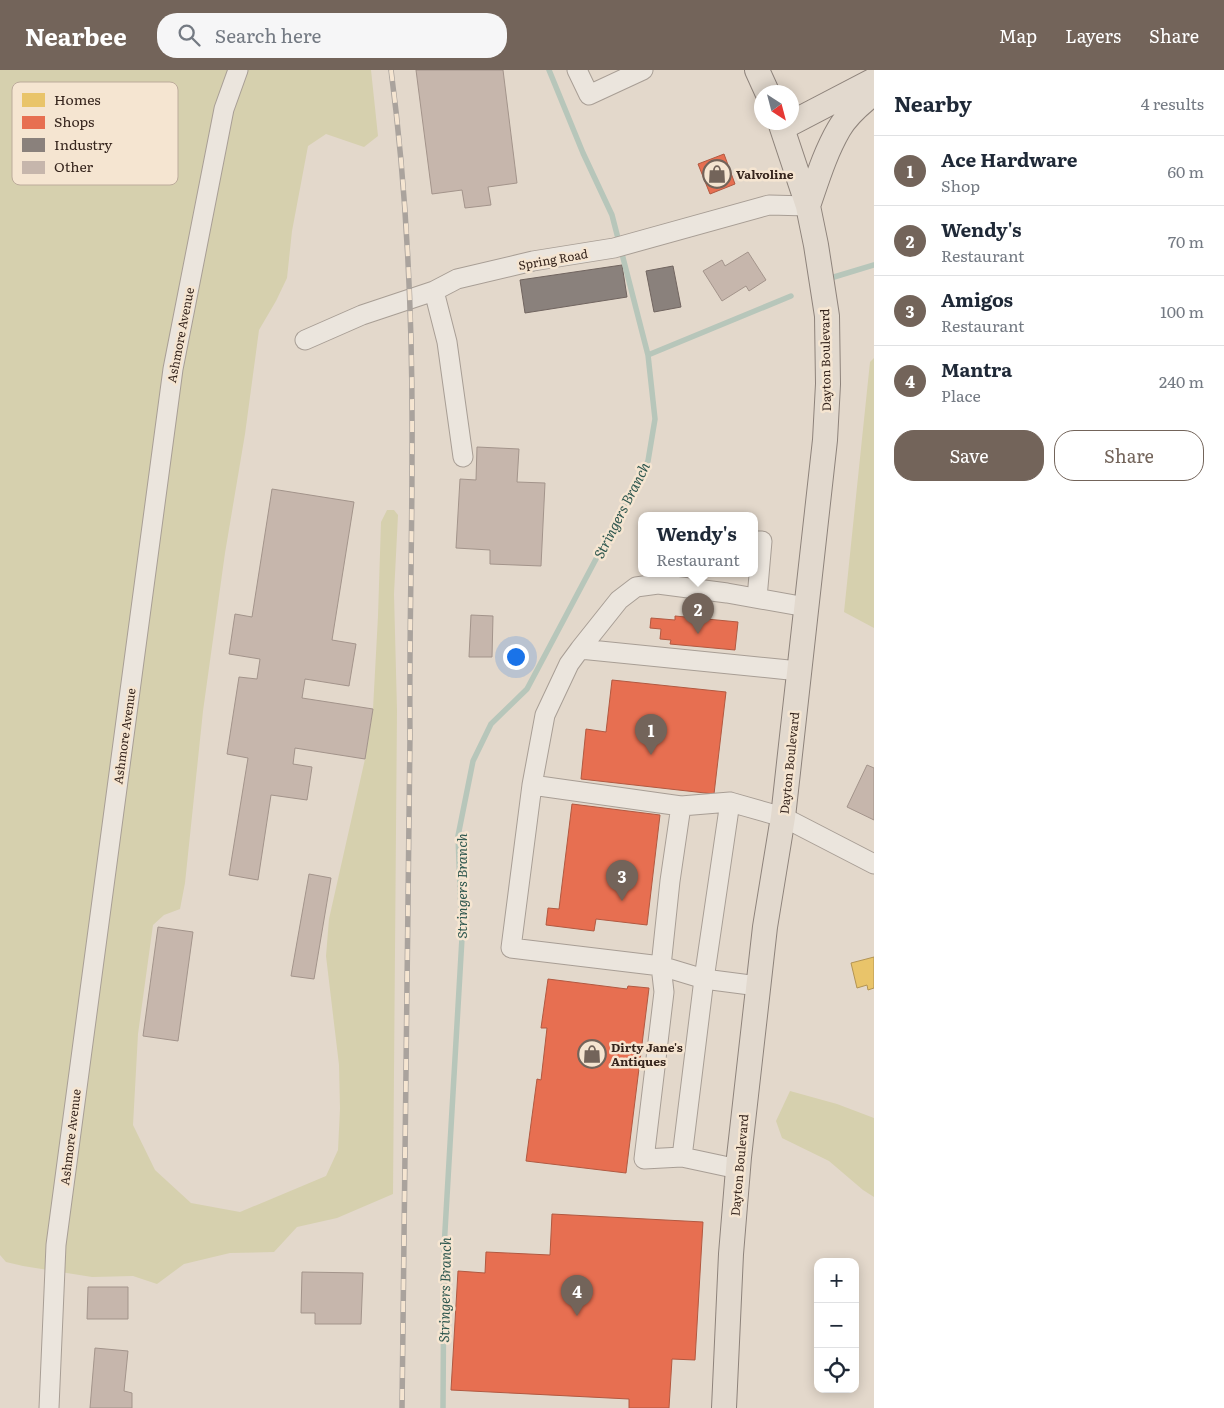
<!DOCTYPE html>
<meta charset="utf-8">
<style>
:root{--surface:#fff;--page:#f6f6f7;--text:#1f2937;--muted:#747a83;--line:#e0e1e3;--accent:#73645a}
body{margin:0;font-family:Literata,serif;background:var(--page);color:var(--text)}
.controls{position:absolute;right:15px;bottom:15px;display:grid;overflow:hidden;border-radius:10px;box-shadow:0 2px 12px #0003}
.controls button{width:45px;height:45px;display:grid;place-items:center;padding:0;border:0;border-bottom:1px solid var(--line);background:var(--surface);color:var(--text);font:25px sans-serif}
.compass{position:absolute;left:754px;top:15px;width:45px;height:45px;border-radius:50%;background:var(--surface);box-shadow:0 2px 12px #0003;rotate:144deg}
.you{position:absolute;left:515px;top:586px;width:18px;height:18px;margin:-12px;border:4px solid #fff;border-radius:50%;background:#1a73e8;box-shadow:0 0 0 8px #1a73e833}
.badge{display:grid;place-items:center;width:32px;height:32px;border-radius:50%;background:var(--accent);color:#fff;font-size:16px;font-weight:700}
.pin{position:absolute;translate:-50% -41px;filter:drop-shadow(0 1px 2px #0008)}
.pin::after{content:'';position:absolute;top:26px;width:18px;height:15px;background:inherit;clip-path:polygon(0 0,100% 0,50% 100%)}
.popup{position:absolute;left:638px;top:442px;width:120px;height:65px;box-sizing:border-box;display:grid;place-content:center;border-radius:10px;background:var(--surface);filter:drop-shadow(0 1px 4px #0005);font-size:16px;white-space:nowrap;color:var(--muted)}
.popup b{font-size:19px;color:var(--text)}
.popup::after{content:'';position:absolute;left:50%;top:100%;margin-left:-10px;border:10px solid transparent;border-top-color:var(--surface)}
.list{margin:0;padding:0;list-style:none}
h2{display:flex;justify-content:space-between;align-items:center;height:65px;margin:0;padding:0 20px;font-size:21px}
h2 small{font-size:16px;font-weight:400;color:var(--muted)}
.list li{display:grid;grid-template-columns:32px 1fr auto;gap:15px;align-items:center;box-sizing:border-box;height:70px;padding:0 20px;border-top:1px solid var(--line)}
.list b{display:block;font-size:19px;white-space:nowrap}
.list p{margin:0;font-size:16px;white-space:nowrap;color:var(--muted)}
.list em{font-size:16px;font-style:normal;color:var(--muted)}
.actions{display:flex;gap:10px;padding:15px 20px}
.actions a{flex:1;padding:11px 0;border:1px solid var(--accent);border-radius:20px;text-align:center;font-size:18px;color:var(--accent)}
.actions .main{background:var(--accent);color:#fff}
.icon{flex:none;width:28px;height:28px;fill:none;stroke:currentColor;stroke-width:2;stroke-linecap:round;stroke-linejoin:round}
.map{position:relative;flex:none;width:874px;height:1338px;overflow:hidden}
header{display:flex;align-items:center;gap:30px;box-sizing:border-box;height:70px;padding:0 25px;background:var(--accent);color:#fff}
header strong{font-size:24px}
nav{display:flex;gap:28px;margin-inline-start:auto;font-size:18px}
.search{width:350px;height:45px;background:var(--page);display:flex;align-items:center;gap:12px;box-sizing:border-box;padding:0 18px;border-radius:20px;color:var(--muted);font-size:19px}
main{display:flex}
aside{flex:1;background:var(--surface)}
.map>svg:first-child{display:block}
</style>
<header>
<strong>Nearbee</strong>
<div class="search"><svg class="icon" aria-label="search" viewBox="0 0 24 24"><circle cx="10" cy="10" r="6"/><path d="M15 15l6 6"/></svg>Search here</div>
<nav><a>Map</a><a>Layers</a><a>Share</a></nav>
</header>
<main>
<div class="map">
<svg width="874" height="1338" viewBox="0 0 874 1338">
<rect width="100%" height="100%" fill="#e3d8cb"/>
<!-- green -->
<path fill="#d6d0ae" d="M0,0H371L378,66L364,77L326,64L308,76L292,161L287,208L276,231L259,260L245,364L225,483L203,641L185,813L180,839L164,845L153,855L138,964L133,1055L155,1100L191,1133L240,1142L326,1106L338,1080L340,1039L339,995L326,886L329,849L365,689L373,639L378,546L381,452L387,440H394L398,445L394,524L397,640L393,1124L337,1148L297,1157L274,1182L230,1183L184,1194L157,1214L133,1206L92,1207L23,1196L6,1192L0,1185Z
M874,288V558L844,542L870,292Z
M790,1021L837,1034L874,1048V1127L863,1120L829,1091L782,1068L776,1051Z"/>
<!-- homes -->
<path fill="#e9c46a" stroke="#b39453" d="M874,887V918L868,920L867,915L857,918L851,893Z"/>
<!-- shops -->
<path fill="#e76f51" stroke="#b25941" d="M724,84L735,114L710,124L698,94Z
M675,546L738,552L735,580L670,574L671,570L660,569L661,559L650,558L651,548L675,550Z
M612,610L726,622L714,724L581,709L586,659L606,662Z
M572,734L660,745L647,855L596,849L594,861L546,855L548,838L559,839Z
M548,909L627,919L628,916L649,918L626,1103L526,1091L537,1009L541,1010L547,958H541Z
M552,1144L703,1152L695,1290L672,1289L669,1338H629V1329L451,1320L458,1201L485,1203L486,1182L550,1185Z"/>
<!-- industry -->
<path fill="#8a817c" stroke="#716560" d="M622,195L627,227L525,243L520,210Z
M673,196L681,237L654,242L646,201Z"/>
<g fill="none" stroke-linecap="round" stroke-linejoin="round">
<!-- stream -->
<path stroke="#b7c6ba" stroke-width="5.5" d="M834,207L874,195
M648,285L791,226
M443,1338L444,1178L462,868L458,766L473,691L491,654L527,619L648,391L655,349L648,285L612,145L583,83L549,0"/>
</g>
<!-- building -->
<path fill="#c6b6ac" stroke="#a3948b" d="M416,0H503L517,113L488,117L491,135L465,138L462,120L432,124Z
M748,182L766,210L749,221L746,216L722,231L703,201L722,190L725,196Z
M477,377L519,379L517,412L545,413L541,496L490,494V480L456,478L460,409L476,410Z
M272,419L354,432L332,570L356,574L349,616L305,609L302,628L373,639L365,689L295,678L293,694L312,697L307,730L271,725L258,810L229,805L248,688L227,684L239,607L257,609L260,589L229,584L235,544L252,547Z
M471,545L493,546L492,587H469Z
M867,695L874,698V750L847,737Z
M309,804L331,808L314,909L291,906Z
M158,857L193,862L178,971L143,966Z
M302,1202L363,1203L361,1254H315V1243H301Z
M88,1217H128V1249H87Z
M95,1278L128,1281L124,1321L132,1323V1338H90Z"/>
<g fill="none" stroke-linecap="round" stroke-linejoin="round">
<defs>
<path id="minor" d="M577,0L589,25L643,0
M434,221L447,272L463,387
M305,270L362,245L434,221L457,209L533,191L614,178L769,135L808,136
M754,471H762L757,528
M580,579L619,530L636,517L658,514L727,523L806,537
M532,715L681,736L730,732L783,747L874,794
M681,736L670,811L661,896L511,878L532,715L545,645L569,594L580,579L799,601
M682,1087L704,909L730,732
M738,1099L682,1087L644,1089L664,922L661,896L704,909L758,916
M49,1338L56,1175L173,299L224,39L238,0"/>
<path id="major" d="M757,0L767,22
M782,58L874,10
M808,136C817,110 825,83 839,59C847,45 861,33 874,23
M724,1338L731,1184L739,1087L765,857L783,747L825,370L828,314L827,246L816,175L808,136L780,52"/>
</defs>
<!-- minor casing -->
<use href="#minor" stroke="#a89e95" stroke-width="21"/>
<!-- major casing -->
<use href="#major" stroke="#8e837b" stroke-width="26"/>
<!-- minor -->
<use href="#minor" stroke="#ebe5dd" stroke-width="19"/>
<!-- major -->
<use href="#major" stroke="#e2d9ce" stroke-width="24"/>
<defs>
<path id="rail" d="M391,0C408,129 413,259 412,389C412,481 409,573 410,665L402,1338"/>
</defs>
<!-- rail casing -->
<use href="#rail" stroke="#aaa39d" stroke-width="5.5"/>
<!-- rail -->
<use href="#rail" stroke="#f5e5d1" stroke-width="4" stroke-dasharray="11" stroke-linecap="butt"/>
</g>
<!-- icons -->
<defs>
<symbol id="shop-ring" viewBox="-11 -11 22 22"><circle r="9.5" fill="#f5e5d1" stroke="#73645a" stroke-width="1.5"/><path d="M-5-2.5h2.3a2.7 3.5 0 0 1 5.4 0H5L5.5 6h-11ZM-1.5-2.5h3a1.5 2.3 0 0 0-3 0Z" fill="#73645a"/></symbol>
</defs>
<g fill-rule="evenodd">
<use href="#shop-ring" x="701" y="88" width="32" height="32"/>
<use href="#shop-ring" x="576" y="968" width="32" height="32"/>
</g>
<g text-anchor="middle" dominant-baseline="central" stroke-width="5" stroke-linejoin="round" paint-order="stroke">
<!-- poi labels -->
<g font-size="12" font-weight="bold" fill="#36251d" stroke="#f5e5d1" text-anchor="start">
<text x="736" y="104">Valvoline</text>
<text x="611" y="977">Dirty Jane's<tspan x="611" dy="14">Antiques</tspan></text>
</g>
<!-- street labels -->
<g font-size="12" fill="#36251d" stroke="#f5e5d1">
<text transform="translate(553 189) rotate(-10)">Spring Road</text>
<text transform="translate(180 265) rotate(-79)">Ashmore Avenue</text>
<text transform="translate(825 290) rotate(-91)">Dayton Boulevard</text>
<text transform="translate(124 666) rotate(-82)">Ashmore Avenue</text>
<text transform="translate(789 693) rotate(-84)">Dayton Boulevard</text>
<text transform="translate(70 1067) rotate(-83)">Ashmore Avenue</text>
<text transform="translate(739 1095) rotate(-85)">Dayton Boulevard</text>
</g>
<!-- water labels -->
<g font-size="14" font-style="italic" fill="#2d564d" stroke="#f5e5d1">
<text transform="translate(621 440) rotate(-63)">Stringers Branch</text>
<text transform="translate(461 816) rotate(-90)">Stringers Branch</text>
<text transform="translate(444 1220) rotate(-89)">Stringers Branch</text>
</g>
</g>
<!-- legend -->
<rect x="12" y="12" width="166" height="103" rx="8" fill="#f5e5d1" stroke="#bcab9b" stroke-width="1"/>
<rect x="22" y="23" width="23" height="14" fill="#e9c46a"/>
<rect x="22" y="46" width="23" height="13" fill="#e76f51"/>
<rect x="22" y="68" width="23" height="14" fill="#8a817c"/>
<rect x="22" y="91" width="23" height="13" fill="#c6b6ac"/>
<g font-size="14" fill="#36251d">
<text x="54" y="35">Homes</text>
<text x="54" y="57">Shops</text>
<text x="54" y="80">Industry</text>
<text x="54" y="102">Other</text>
</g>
</svg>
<div class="controls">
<button>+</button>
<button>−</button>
<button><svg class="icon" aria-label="locate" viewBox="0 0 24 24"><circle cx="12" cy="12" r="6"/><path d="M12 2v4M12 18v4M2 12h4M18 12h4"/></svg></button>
</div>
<svg class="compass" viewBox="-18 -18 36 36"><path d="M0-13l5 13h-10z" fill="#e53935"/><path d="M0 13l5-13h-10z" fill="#747a83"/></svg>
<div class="you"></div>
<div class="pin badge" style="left:651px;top:685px">1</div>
<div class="pin badge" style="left:698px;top:564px">2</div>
<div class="popup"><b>Wendy's</b>Restaurant</div>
<div class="pin badge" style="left:622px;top:831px">3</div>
<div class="pin badge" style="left:577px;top:1246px">4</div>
</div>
<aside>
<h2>Nearby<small>4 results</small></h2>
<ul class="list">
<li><span class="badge">1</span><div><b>Ace Hardware</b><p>Shop</p></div><em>60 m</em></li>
<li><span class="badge">2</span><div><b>Wendy's</b><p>Restaurant</p></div><em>70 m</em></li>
<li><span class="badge">3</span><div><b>Amigos</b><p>Restaurant</p></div><em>100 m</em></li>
<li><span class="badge">4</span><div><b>Mantra</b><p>Place</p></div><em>240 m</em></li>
</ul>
<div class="actions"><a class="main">Save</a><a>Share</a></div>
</aside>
</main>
